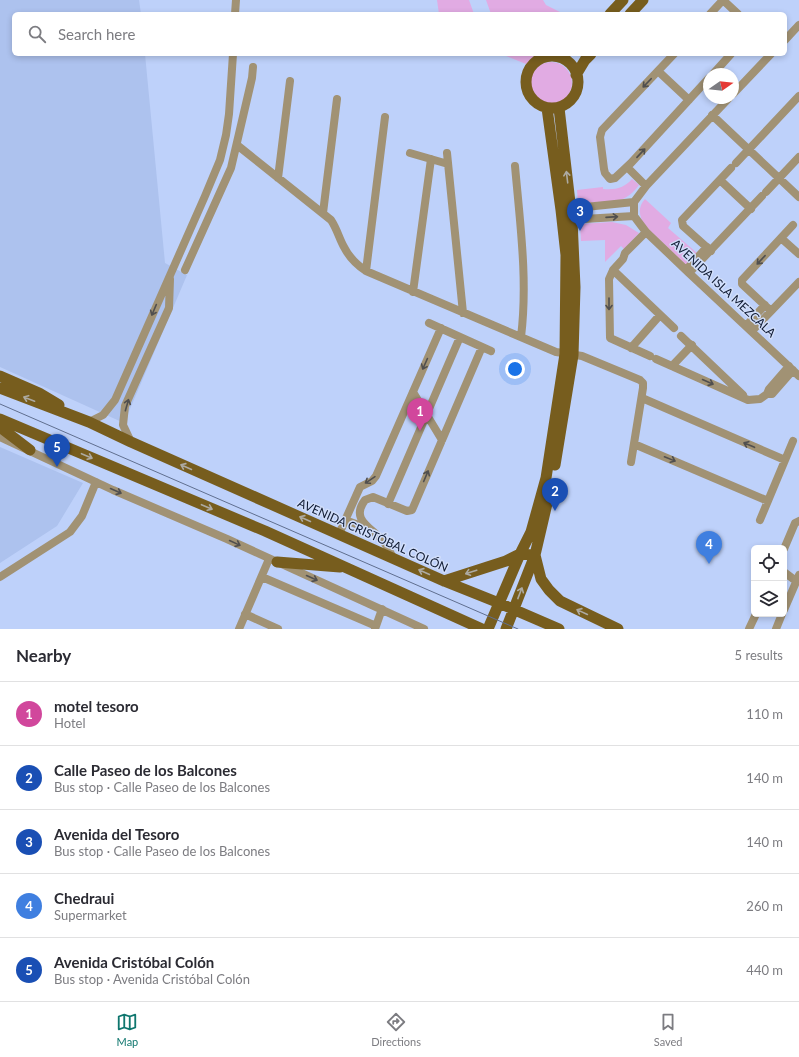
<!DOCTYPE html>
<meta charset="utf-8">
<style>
:root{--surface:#fff;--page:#f7f7f7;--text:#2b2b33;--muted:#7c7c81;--line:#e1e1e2;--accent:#0f766e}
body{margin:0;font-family:Lato,sans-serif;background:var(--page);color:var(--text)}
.controls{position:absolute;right:12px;bottom:12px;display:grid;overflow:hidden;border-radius:6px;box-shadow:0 2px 6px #0003}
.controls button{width:36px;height:36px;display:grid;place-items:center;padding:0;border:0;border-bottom:1px solid var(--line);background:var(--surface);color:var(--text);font:20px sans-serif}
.compass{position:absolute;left:703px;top:68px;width:36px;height:36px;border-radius:50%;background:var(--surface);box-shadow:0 2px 6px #0003;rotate:76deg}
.you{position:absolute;left:515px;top:369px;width:14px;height:14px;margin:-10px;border:3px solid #fff;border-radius:50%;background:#1a73e8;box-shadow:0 0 0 6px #1a73e833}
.badge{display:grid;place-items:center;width:26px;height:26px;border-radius:50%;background:var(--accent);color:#fff;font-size:13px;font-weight:700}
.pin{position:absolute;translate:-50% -33px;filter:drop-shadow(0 1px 2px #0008)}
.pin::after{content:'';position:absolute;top:21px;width:14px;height:12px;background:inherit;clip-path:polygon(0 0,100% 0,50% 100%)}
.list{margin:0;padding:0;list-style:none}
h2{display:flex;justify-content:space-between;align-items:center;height:52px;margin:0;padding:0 16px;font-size:17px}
h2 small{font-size:13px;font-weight:400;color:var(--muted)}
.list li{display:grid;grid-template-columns:26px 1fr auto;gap:12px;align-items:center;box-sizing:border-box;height:64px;padding:0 16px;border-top:1px solid var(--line)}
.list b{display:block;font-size:15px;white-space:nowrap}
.list p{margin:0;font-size:13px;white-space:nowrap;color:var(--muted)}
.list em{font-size:13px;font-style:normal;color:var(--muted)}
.icon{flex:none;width:22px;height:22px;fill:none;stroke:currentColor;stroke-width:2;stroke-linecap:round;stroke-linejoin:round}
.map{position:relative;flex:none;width:799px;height:629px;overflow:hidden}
.search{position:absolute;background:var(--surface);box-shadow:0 2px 6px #0003;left:12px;right:12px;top:12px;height:44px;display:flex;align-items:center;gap:10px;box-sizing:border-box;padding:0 14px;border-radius:6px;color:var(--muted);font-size:15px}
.sheet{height:372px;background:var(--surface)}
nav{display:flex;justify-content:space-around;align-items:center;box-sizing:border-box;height:56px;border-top:1px solid var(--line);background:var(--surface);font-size:11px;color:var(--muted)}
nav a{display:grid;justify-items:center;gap:2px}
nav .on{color:var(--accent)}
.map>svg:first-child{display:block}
</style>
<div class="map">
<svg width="799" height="629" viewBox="0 0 799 629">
<rect width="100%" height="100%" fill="#bed1fa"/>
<!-- built -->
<path fill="#adc2ee" d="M0,0H139L141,14H14V54H145L165,263L187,275L124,423L0,367Z
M0,447L83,483L57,526L0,563Z"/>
<!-- green -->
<path fill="#e1abe3" d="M437,0H469L474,14H439Z
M486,0H543L546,5L564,14H491Z
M501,54H541L526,64Z
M530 83a21 21 0 1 1 42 0a21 21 0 1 1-42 0Z
M632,179L639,185C624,207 602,203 578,204L577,190L603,187V189C616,190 624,188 632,179Z
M645,199L671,223L668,228L697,253L689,264H685L646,227C639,217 637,208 645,199Z
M612,222L626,225L639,233L624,249L621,246L605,262V240L581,241L580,224Z"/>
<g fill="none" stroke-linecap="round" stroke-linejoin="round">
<!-- minor -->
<path stroke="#a19274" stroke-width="8" d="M235,14L236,0
M710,14L723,0L738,14
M785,40L799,25
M674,54L602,130L600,137L604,169L605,173L610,179L615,178L631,163L709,78
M658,71L689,100
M713,74L731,54
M733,94L771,54
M729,98L646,186L634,202V216L646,232L689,273L799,376
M712,115L799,197
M237,145L331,220C337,229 339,238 344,247C349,257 357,265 366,271L556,352L582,356L640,380L643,383V388L631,462
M410,153L448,164
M447,153L463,313
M736,163L799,96
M515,166C520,223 528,281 521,337
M627,167L646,186
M278,178L290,81
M720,180L751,209
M766,192L799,157
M566,209L634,202
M323,213L337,99
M567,220L634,216
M646,232L625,253L623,259L613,270L609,279L610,338L650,356
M781,238L799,254
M711,251L683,226L682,220L731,168
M185,270L231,168L252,78L253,67
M613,270L674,328
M686,270L707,247
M366,271L385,117
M689,273L762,196
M413,292L431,159
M771,311L742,284V280L793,225
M429,323L491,351
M746,326L765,305
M752,331L799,282
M681,336L743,395
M631,348L660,315
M656,359L748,400L760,399L767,394H772L793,370
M672,366L692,345
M413,392L442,440
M767,394L769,389L789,366
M642,398L785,460
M89,422L103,415L115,400L205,196L220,160L226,135L229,114L233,54
M0,437L113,490L227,539L424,629
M131,442L123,425L125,406L169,308L170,279
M634,444L768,501
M388,504L460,337
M345,520L356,524L365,525
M760,520L793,441
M339,534L360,487L372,481L376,476L441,328
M784,549L795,523L799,521
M394,559C390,553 387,545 382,540C371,527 350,520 365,500L373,497L407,511L412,510L482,347
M784,572L796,581
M0,577L70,532L82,516L96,482
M262,577L376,626
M784,610L799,575
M245,614L278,629
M239,629L269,559
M375,629L382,609
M749,629L756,614
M776,629L782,614"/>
<!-- major -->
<path stroke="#775d1e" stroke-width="11" d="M610,14L623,0
M630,14L643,0
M526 82a26 26 0 1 1 52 0a26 26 0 1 1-52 0Z
M576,75L585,60L591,54
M0,376L39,393L59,405
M0,388L89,422L131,442L444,581L499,603L559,629
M0,419L265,531L482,629
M0,427L30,450
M555,465L573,355L575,287L572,220L559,108
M277,562L340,567
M444,581L506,561L520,554L535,555L541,579L549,590L560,601L618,629
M488,629L520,554L531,532L546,478L565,354L566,255L561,210L547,108
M506,629L535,555L549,495"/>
<!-- tram -->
<path stroke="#606f8f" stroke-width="1" d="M0,404L518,629"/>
</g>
<!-- one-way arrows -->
<defs><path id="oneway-shaft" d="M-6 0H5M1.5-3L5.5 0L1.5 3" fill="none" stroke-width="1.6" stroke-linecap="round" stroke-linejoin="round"/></defs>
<g stroke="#504f4f">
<use href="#oneway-shaft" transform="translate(647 83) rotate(134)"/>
<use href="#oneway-shaft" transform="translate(641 153) rotate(-47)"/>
<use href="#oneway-shaft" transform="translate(612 217) rotate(-4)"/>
<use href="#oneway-shaft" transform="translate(761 260) rotate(133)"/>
<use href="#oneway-shaft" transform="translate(609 304) rotate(90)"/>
<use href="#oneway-shaft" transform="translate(154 310) rotate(113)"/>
<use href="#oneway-shaft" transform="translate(425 364) rotate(114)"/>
<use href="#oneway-shaft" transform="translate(708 382) rotate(24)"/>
<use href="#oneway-shaft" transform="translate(127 405) rotate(-74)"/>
<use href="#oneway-shaft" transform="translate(749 445) rotate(-157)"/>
<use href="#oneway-shaft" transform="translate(670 459) rotate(22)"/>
<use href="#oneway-shaft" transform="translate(426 476) rotate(-67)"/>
<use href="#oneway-shaft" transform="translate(370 480) rotate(146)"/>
<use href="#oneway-shaft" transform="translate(116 491) rotate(24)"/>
<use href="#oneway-shaft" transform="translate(235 543) rotate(25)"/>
<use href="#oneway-shaft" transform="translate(312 578) rotate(24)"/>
</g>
<g stroke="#adaaa2">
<use href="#oneway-shaft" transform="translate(567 177) rotate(-97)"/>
<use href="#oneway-shaft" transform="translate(29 399) rotate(-159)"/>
<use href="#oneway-shaft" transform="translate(87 456) rotate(23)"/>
<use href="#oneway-shaft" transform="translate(186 467) rotate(-156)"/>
<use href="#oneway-shaft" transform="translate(207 507) rotate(23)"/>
<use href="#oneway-shaft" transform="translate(305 519) rotate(-156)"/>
<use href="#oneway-shaft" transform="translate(424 572) rotate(-156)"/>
<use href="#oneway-shaft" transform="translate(471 572) rotate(162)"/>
<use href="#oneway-shaft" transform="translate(520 593) rotate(-69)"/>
<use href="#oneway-shaft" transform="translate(582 612) rotate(-155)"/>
</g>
<g text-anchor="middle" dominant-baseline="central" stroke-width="3" stroke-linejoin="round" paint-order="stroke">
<!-- street labels -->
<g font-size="12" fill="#0e1931" stroke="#d1defa">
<text transform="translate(724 288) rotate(43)">AVENIDA ISLA MEZCALA</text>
<text transform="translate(373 535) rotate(24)">AVENIDA CRISTÓBAL COLÓN</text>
</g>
</g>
</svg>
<div class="controls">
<button><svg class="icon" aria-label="locate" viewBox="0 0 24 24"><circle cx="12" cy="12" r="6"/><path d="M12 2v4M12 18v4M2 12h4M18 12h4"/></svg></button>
<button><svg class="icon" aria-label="layers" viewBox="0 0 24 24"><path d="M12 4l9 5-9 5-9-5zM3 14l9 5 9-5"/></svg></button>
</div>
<svg class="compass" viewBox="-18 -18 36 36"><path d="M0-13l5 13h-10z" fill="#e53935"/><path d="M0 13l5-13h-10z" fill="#7c7c81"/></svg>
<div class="you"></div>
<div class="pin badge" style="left:420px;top:431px;background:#d1479c">1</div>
<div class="pin badge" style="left:555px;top:511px;background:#1a4fb4">2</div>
<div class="pin badge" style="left:580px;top:231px;background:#1a4fb4">3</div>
<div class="pin badge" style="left:709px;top:564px;background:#3f7fe0">4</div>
<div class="pin badge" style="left:57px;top:467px;background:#1a4fb4">5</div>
<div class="search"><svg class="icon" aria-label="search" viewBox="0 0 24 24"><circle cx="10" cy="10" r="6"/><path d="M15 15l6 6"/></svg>Search here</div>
</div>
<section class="sheet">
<h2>Nearby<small>5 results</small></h2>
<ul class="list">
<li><span class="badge" style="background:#d1479c">1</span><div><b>motel tesoro</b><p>Hotel</p></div><em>110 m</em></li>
<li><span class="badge" style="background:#1a4fb4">2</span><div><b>Calle Paseo de los Balcones</b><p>Bus stop · Calle Paseo de los Balcones</p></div><em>140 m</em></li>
<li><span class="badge" style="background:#1a4fb4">3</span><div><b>Avenida del Tesoro</b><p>Bus stop · Calle Paseo de los Balcones</p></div><em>140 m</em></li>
<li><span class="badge" style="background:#3f7fe0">4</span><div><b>Chedraui</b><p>Supermarket</p></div><em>260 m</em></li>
<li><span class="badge" style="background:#1a4fb4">5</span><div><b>Avenida Cristóbal Colón</b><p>Bus stop · Avenida Cristóbal Colón</p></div><em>440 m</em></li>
</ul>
</section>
<nav>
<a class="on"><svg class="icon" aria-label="map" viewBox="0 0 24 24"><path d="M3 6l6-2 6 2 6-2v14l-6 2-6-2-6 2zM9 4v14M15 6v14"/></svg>Map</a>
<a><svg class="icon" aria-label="directions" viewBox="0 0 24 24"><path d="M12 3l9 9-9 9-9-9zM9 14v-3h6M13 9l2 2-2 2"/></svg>Directions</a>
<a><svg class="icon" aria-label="saved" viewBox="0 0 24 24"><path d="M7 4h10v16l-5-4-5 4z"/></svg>Saved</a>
</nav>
